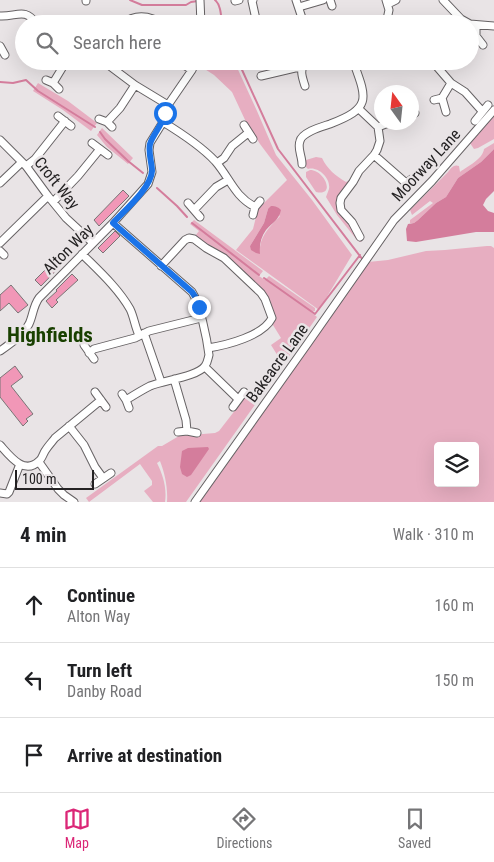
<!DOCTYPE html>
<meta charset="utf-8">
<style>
:root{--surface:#fff;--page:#f6f6f6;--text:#202124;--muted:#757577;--line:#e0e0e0;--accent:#db2777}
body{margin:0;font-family:"Roboto Condensed",sans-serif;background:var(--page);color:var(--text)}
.controls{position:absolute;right:15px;bottom:15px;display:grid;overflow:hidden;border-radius:5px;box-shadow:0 5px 20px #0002}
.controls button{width:45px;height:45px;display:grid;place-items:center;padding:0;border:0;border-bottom:1px solid var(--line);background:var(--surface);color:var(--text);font:25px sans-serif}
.compass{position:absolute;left:374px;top:85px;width:45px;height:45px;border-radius:50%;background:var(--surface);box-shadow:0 5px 20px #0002;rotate:345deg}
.scale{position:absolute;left:15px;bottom:12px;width:79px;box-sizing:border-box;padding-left:5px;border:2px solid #242223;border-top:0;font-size:14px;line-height:18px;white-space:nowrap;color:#242223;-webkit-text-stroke:4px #e9e4e6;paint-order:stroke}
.stop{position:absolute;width:15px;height:15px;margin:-11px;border:4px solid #1a73e8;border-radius:50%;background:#fff}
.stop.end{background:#1a73e8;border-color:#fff;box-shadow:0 1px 5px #0008}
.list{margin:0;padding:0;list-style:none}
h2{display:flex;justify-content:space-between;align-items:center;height:65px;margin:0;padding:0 20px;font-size:21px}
h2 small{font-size:16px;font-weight:400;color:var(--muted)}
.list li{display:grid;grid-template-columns:32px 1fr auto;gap:15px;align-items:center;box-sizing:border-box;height:75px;padding:0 20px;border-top:1px solid var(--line)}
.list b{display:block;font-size:19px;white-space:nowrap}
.list p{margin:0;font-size:16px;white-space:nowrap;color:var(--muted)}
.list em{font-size:16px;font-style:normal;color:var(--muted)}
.icon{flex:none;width:28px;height:28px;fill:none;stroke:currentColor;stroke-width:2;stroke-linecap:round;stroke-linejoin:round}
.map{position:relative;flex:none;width:494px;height:502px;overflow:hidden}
.search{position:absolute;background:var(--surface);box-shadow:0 5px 20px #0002;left:15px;right:15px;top:15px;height:55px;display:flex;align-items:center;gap:12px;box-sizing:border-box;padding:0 18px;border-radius:28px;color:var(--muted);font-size:19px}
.sheet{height:290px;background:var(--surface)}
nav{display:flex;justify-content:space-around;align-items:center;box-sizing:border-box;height:70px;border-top:1px solid var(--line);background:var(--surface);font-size:14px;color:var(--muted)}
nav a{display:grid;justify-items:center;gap:2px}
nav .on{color:var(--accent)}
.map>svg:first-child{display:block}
</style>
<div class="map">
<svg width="494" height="502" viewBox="0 0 494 502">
<rect width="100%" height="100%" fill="#e9e4e6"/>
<!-- green -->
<path fill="#e7aec1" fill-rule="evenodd" d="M202,61H214L215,67L220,70L223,68L225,61H234L257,111L276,155L312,200L352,255L319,310L236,250L253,229L258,209L287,180L260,144L246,122L232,92L214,75L200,66ZM268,209L280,216C271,226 262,233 260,247L250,246L264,223Z
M38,83L68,101L97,123L91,131L63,110L33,91Z
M494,115V139L478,148L474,149L470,143Z
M102,128L133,158L128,164L107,147L97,135Z
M494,143V149L481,162L458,178L446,197L436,203L418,220L414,223H410V220L433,203L430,201L412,215L410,210L448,172C451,168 454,164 459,166L460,172C468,166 483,159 484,149Z
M316,157L322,158C327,169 336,176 346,182L351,180L339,197L350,224L362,241L360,242L357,240L337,215L326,197C327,194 328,192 329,189C331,178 318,166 308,169L305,166L306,160Z
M310,170C325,170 336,197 316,192L306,177V172Z
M194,220L263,271L259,276L265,280L269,276L315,308V311L311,312L317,317L186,502H167C168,488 165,474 160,461L157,463C163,475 167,488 165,502H153L144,491L152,485V481L140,464L89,502L86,498L158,446H162L179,436L215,433L219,431L250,391L281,361L271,345L281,338L273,325L275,318L267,297L226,256L195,236L199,231L190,224Z
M487,246H491L494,248V502H195L368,262L388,260L426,251L445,250ZM438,446H475V483H438Z"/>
<!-- water -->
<path fill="#d47d9c" d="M494,149V191L486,199L483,205L488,211L494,213V232H476L416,242L407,241L406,229L408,224L414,223L418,220L436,203L446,197L458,178L481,162Z
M271,206C276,206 278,207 281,210C279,220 272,223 266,230C261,237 259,245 260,254L256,253L251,250L250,246L264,223L268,209Z
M208,447L209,449L191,475L187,477L182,474L180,467L182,451L188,448Z"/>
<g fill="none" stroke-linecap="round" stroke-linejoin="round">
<!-- stream -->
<path stroke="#d47d9c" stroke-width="2" d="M130,0L142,5H186L191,2L198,1
M215,0C221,5 221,16 222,24
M238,61L278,149L363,260
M0,82L13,83L26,80L38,91L95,127
M100,132L105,139L128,161L143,173
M157,188L177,206L187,217
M192,223L259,275
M264,278L315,314L360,255"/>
</g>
<!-- building -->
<path fill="#f197b7" stroke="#797576" d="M123,190L129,196L99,226L94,220Z
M115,231L120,236L103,253L98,248Z
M65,250L71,255L41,286L35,280Z
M72,274L78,280L56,300L58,302L52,308L46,301L57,291L56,290Z
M11,285L28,305L18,313L9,303L0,311V295Z
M15,366L23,377L11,386L33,414L26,419L28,421L23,426L0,397V378Z"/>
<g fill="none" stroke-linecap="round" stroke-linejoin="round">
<defs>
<path id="minor" d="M86,0V1
M200,0L201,24
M253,0L252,1L257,24
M296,0L304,24
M330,0L332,6
M386,0L389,10L386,24
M443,0L461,19L470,24
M235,1L239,0
M388,4L396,0
M299,7L323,0
M0,16C16,17 26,7 36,24
M122,24C131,17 142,15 153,19L155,24
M470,24L494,26
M476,25V36L483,45
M0,46L5,55
M103,61L135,85L168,105
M177,61L192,70
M432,61L451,83L465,92L482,111
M261,76L295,68H301
M46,80L53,83L59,89
M53,83L64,65L69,61
M305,86C302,76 299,71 306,61
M434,100L442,98
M359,109L378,127L380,141L377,150L374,155L359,171L353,182L341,198L340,203L341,210L352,222L360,237
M446,112L442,98L451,83
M412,115L415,113
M58,116L71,126
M99,119L107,122L112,127
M475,121L488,105
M107,122L120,108L135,85
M163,122C181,133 201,146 215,161C230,178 234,196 255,207
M244,125L253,139
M378,127L391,122
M0,140L26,166L48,196L66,218L93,243
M92,143L108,155
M374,155L406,183L419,174
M217,163L224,158L232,146L248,133
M302,164C302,156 297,148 300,141C301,136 307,133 311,131C317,128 324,126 330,124C372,108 367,99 353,61
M26,166L35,159L65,121
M0,183L22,162
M53,202L78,176L100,149
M188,203L200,217
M194,210L216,187L228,180
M253,215L255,207L260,201
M113,223L192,292C200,304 207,339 209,355C208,358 208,362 205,366C197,377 164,380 150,386C142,390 134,395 126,400
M0,243L48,196
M0,251L4,255
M82,254C99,271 118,288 130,309C134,317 135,327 139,335
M161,266L185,240L189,238L194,239L206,248L224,258L261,293L265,299L272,318C263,336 227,345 208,348
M144,333L161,382
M84,345L94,359
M0,351C10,344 23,335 29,324C33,316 33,306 39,298L113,223L148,184L152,172L149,150L150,143L163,122L168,105L192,70L196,61
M89,353L94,349L135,338L149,331L201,318
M205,367L238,399
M174,379L186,420L187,431
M95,392L106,407
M122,394L126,400L129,408
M233,407L244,392
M69,426L84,445L95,467L103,478
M178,432L187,431L197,433
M0,445C9,455 24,476 39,461C42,459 43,454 45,451C48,446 52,442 55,438L101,400
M39,462L58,489L64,495L74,502
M95,484L111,473
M0,493L7,494L9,492L20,464
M195,502L308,343L394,220L432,181L494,110"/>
</defs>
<!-- minor casing -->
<use href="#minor" stroke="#666264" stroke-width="9"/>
<!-- minor -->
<use href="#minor" stroke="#fff" stroke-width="7"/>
</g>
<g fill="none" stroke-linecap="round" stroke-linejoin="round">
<!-- route -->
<path stroke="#1a73e8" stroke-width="6" d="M165,113C162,126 153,134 150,144C148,153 152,163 152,171C151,188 125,210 113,223L192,292L196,298L199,307"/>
</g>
<g text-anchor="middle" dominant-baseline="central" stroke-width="5" stroke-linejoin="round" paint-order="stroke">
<!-- street labels -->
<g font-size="16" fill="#242223" stroke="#e9e4e6">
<text transform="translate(426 165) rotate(-47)">Moorway Lane</text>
<text transform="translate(57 183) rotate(51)">Croft Way</text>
<text transform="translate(68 249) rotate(-45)">Alton Way</text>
<text transform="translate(277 363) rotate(-54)">Bakeacre Lane</text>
</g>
<!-- district labels -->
<g font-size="21" font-weight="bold" fill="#194000" stroke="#e9e4e6">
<text x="50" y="335">Highfields</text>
</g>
</g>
</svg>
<div class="controls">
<button><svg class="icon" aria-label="layers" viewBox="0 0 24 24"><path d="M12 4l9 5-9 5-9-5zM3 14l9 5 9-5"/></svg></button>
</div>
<svg class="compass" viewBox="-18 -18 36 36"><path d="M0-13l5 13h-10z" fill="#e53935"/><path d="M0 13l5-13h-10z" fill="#757577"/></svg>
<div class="scale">100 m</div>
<div class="stop" style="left:165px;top:113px"></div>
<div class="stop end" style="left:199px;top:307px"></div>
<div class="search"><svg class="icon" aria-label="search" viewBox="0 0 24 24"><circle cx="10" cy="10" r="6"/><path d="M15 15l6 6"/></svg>Search here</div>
</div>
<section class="sheet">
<h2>4 min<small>Walk · 310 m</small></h2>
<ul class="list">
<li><svg class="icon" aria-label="ahead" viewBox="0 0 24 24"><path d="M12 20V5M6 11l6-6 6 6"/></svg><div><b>Continue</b><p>Alton Way</p></div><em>160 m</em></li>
<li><svg class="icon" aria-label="left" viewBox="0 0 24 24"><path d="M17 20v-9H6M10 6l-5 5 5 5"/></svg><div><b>Turn left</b><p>Danby Road</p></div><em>150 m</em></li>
<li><svg class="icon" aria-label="arrive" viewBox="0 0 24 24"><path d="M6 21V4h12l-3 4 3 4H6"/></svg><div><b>Arrive at destination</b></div></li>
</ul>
</section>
<nav>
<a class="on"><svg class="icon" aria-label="map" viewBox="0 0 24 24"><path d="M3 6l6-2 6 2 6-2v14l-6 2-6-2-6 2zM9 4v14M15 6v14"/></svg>Map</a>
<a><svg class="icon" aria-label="directions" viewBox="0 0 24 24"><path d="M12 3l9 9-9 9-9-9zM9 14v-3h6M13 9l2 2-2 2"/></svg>Directions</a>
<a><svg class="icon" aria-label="saved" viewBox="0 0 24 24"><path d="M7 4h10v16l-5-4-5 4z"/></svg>Saved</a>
</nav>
